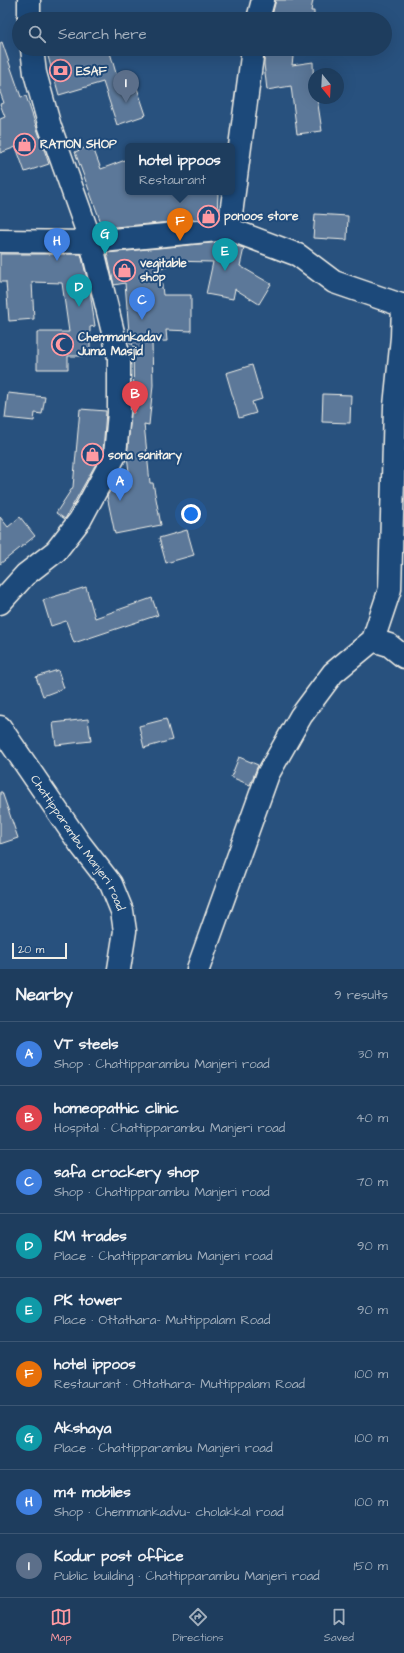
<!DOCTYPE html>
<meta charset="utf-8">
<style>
:root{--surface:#1e3d5e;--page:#2b4867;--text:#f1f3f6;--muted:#a1aebc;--line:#3c5673;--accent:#ff9aa2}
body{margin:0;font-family:"Architects Daughter",sans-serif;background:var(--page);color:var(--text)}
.compass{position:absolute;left:308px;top:68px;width:36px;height:36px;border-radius:50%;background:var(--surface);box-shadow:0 4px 16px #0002;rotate:162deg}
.scale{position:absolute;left:12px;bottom:10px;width:55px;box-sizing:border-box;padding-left:4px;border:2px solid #f4f1e8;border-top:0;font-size:11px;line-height:14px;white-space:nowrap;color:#f4f1e8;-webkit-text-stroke:3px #1f4a7a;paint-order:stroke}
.you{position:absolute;left:191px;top:514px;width:14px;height:14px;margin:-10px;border:3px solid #fff;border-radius:50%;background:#1a73e8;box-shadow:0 0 0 6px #1a73e833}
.badge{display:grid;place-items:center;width:26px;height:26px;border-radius:50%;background:var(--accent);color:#fff;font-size:13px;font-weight:700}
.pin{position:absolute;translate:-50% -33px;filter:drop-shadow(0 1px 2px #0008)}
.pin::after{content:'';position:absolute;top:21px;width:14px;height:12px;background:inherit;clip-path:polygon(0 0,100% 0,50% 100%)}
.popup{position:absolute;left:125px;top:143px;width:110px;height:52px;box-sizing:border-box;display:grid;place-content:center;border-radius:6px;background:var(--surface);filter:drop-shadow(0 1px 3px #0005);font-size:13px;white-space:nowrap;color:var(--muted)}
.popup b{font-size:15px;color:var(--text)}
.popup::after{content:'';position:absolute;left:50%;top:100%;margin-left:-8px;border:8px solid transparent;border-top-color:var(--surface)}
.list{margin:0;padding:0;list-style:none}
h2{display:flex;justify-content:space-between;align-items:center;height:52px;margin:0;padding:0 16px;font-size:17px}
h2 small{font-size:13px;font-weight:400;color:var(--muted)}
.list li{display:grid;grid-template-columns:26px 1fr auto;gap:12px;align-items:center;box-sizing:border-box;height:64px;padding:0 16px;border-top:1px solid var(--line)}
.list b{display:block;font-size:15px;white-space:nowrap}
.list p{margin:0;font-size:13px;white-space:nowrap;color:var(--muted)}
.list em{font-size:13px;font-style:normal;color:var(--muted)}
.icon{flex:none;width:22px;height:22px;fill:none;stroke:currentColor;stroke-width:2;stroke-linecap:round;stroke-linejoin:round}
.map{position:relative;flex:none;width:404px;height:969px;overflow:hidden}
.search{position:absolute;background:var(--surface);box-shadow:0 4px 16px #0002;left:12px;right:12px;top:12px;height:44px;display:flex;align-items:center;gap:10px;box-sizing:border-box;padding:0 14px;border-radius:22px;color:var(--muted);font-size:15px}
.sheet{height:628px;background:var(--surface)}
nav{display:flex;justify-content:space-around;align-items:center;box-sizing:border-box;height:56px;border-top:1px solid var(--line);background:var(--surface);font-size:11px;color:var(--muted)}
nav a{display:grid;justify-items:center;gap:2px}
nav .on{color:var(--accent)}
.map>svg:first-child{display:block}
</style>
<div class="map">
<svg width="404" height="969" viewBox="0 0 404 969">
<rect width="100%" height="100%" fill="#28517e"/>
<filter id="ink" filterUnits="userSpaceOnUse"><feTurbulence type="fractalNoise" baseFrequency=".025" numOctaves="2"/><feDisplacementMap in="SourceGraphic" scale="8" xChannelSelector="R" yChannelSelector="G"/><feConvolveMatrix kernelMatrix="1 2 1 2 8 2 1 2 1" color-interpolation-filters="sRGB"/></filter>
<g filter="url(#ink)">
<!-- building -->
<path fill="#5b7899" stroke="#f4f1e8" d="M276,0H313L311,11H314V19H271Z
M2,42L21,97L26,96L49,164L25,172L16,147L0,153V119L5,117L0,104L4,103L0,92V43Z
M63,49H109L120,87L135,82L146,115L117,125L103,82L59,95L47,53Z
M265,49H294L292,65L313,62L314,98H317L322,131L297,134L291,86L267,90L264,64Z
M92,145L101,169L128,159V192L218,193L217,218L103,228L75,152Z
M315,214L348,216L347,240L313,238Z
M220,242L244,248L240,266L271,284L259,304L235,289L233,299L206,294L213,262L168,261V267L160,268L163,295H191V331L166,330L167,341L152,342L153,385L149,425L144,424L150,483H153L161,525L115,534L107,496L110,491L131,487L127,456L131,413H134L133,344H130L125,283L114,285L107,253Z
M0,254H81L90,291L95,326L90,327V356H68V369H37V332H69L62,283L32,282L34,319L9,321L6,282H0Z
M252,365L262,399L252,402L256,413L239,418L226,373Z
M8,393L45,397L42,414L35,413L34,421L5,418Z
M323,394L351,395L350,423L322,422Z
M80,409L106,411L103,451L65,519L56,513L73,487Z
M0,517L8,527L20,517L35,536L0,564Z
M187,530L194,555L166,563L159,538Z
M86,587L95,618L152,598L158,615L74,643L66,621L51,626L43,600Z
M58,670L64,688L43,696L36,677Z
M88,719L91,741L56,745L53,723Z
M166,719L172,740L144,748L139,726Z
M239,757L258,765L250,785L231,777Z
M0,792H2L18,838L0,844Z"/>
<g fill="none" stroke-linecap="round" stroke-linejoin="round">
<defs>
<path id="minor" d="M258,19L263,0
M229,229L253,49
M0,241L91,242L229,229L298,255L334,282L404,306
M373,640L390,589L395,406L402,337L403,305
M373,640L389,645L404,657
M198,969L268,774L301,716L333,673L373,640"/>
<g id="major">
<path d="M29,0V19"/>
<path d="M0,603L25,575L56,551L80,520L115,455L119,413V357L91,242L50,127L35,73L32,49"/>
<path id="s1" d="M0,727L80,844L111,884L122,911L125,931L119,969"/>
</g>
</defs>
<!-- minor casing -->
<use href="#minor" stroke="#f4f1e8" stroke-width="25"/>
<!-- major casing -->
<use href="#major" stroke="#f4f1e8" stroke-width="25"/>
<!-- minor -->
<use href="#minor" stroke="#1f4a7a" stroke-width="22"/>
<!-- major -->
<use href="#major" stroke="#1f4a7a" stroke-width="22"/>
</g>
</g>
<!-- icons -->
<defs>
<symbol id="bank-ring" viewBox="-11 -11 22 22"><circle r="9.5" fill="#1f4a7a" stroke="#ff9aa2" stroke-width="1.5"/><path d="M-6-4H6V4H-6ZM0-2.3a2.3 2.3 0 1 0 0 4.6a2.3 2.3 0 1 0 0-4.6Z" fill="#ff9aa2"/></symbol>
<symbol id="shop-ring" viewBox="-11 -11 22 22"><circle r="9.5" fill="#1f4a7a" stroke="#ff9aa2" stroke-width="1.5"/><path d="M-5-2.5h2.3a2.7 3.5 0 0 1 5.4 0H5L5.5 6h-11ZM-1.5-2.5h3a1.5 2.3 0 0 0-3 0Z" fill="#ff9aa2"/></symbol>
<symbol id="mosque-ring" viewBox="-11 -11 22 22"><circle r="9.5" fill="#1f4a7a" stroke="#ff9aa2" stroke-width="1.5"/><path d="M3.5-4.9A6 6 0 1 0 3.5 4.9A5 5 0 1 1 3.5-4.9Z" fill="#ff9aa2"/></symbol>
</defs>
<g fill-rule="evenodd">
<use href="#bank-ring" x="48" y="58" width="25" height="25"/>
<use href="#shop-ring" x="12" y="132" width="25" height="25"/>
<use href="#shop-ring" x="196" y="204" width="25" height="25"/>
<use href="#shop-ring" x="112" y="258" width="25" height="25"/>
<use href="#mosque-ring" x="50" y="332" width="25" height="25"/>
<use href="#shop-ring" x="80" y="442" width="25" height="25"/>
</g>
<g text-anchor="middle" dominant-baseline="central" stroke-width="4" stroke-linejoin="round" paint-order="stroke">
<!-- poi labels -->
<g font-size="12" font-weight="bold" fill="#f4f1e8" stroke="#1f4a7a" text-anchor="start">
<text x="76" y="71">ESAF</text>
<text x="40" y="144">RATION SHOP</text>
<text x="224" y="216">ponoos store</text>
<text x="140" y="263">vegitable<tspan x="140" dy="14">shop</tspan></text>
<text x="78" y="337">Chemmankadav<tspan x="78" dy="14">Juma Masjid</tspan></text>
<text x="108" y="455">sona sanitary</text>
</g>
<!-- street labels -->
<g font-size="12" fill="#f4f1e8" stroke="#1f4a7a">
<text stroke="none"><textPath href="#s1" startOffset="140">Chattipparambu Manjeri road</textPath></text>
</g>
</g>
</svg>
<svg class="compass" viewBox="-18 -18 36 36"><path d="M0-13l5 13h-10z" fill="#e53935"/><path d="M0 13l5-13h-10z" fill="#a1aebc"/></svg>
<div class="scale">20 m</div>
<div class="you"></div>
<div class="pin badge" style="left:120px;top:501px;background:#3f7fe0">A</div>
<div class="pin badge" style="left:135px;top:414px;background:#e0444e">B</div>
<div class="pin badge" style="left:142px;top:320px;background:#3f7fe0">C</div>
<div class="pin badge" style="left:79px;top:307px;background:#0f9aa8">D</div>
<div class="pin badge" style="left:225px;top:271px;background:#0f9aa8">E</div>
<div class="pin badge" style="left:180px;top:241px;background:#e8710a">F</div>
<div class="popup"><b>hotel ippoos</b>Restaurant</div>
<div class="pin badge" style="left:105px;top:254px;background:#0f9aa8">G</div>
<div class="pin badge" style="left:57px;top:261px;background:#3f7fe0">H</div>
<div class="pin badge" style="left:126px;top:103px;background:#5c6f8a">I</div>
<div class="search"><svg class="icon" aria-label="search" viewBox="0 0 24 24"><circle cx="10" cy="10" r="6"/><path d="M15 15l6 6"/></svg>Search here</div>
</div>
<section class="sheet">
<h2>Nearby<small>9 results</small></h2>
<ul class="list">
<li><span class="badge" style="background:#3f7fe0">A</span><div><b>VT steels</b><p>Shop · Chattipparambu Manjeri road</p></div><em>30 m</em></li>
<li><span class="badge" style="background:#e0444e">B</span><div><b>homeopathic clinic</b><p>Hospital · Chattipparambu Manjeri road</p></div><em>40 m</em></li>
<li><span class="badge" style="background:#3f7fe0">C</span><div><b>safa crockery shop</b><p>Shop · Chattipparambu Manjeri road</p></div><em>70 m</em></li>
<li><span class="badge" style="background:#0f9aa8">D</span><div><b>KM trades</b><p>Place · Chattipparambu Manjeri road</p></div><em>90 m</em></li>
<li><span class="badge" style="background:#0f9aa8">E</span><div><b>PK tower</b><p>Place · Ottathara- Muttippalam Road</p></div><em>90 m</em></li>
<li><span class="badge" style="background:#e8710a">F</span><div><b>hotel ippoos</b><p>Restaurant · Ottathara- Muttippalam Road</p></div><em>100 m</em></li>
<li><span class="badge" style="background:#0f9aa8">G</span><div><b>Akshaya</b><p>Place · Chattipparambu Manjeri road</p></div><em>100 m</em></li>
<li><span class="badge" style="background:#3f7fe0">H</span><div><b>m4 mobiles</b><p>Shop · Chemmankadvu- cholakkal road</p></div><em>100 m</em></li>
<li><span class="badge" style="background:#5c6f8a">I</span><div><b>Kodur post office</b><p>Public building · Chattipparambu Manjeri road</p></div><em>150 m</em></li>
</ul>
</section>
<nav>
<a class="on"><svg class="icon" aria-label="map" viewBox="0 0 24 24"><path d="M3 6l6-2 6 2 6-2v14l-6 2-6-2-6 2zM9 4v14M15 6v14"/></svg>Map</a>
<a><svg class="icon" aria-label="directions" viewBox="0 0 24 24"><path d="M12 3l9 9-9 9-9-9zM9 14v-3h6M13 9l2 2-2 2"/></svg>Directions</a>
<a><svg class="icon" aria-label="saved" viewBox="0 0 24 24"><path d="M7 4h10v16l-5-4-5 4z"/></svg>Saved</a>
</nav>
